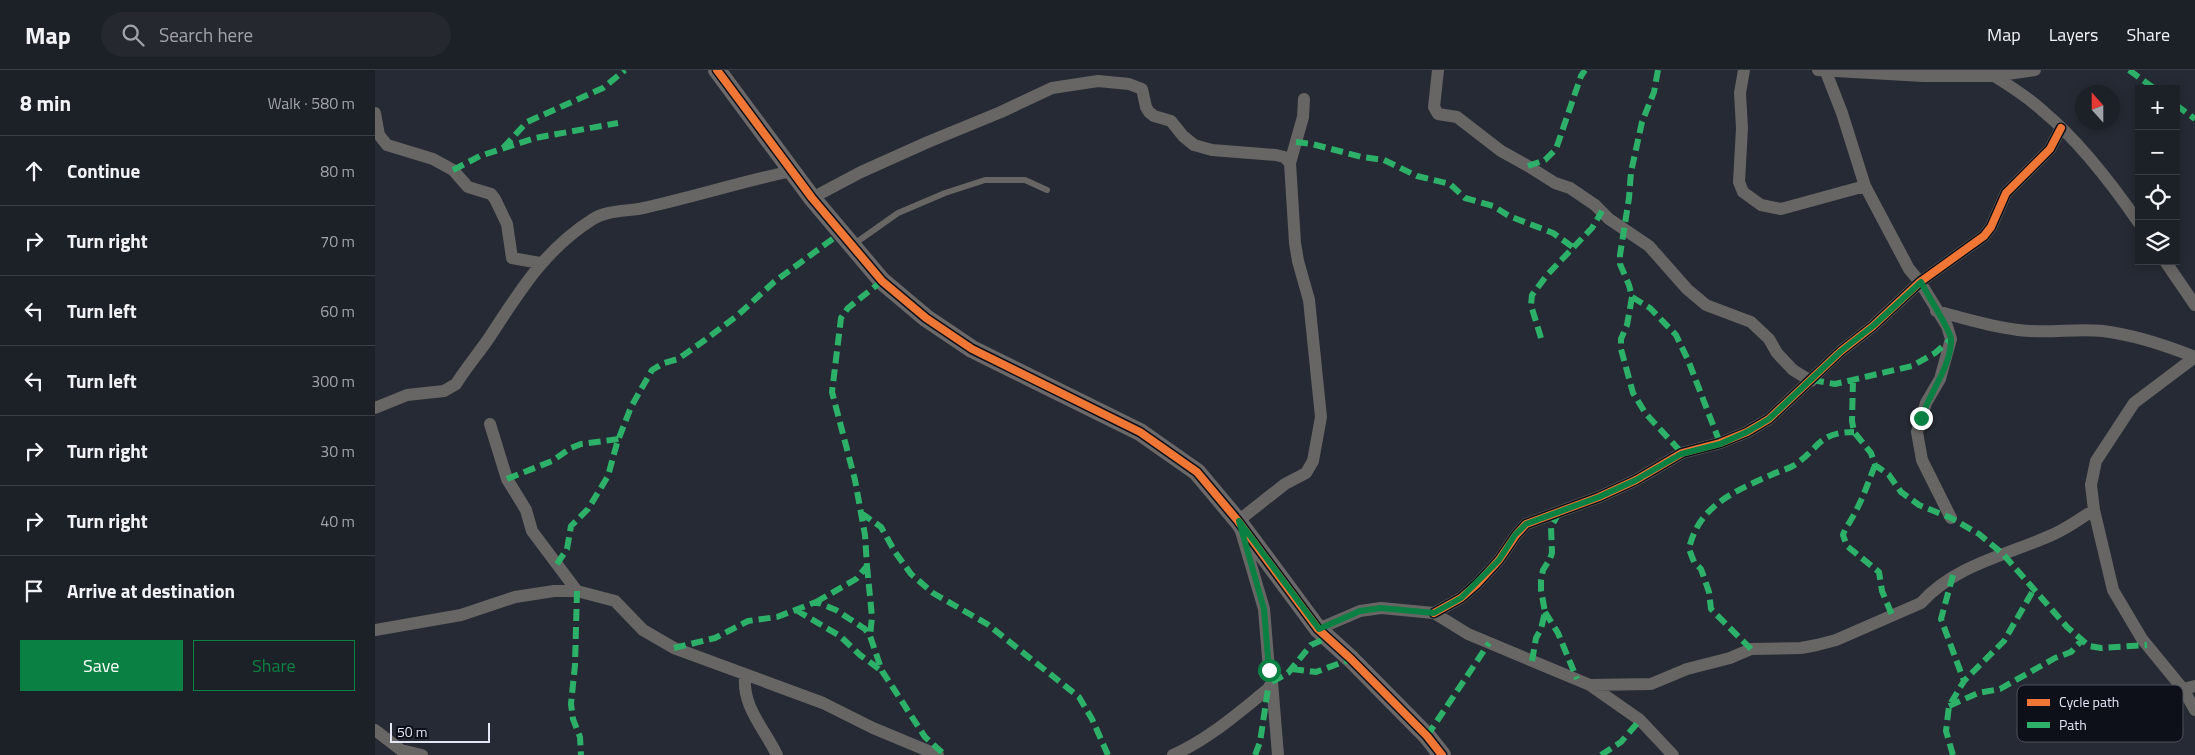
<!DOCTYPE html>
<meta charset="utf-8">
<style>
:root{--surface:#1c2027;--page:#25282f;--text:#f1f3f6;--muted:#a0a3a7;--line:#3a3e44;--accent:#0b8043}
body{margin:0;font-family:"Titillium Web",sans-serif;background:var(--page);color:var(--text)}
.controls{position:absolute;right:15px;top:15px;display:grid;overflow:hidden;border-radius:0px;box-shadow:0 2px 12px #0003}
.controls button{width:45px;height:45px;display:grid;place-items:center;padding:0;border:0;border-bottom:1px solid var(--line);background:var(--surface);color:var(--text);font:25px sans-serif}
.compass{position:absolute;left:1700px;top:15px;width:45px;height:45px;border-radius:50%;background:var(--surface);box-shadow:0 2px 12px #0003;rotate:339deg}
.scale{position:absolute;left:15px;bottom:12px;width:100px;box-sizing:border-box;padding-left:5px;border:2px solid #e3e7f5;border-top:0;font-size:14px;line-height:18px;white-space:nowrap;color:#e3e7f5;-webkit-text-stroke:4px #0d1019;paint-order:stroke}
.stop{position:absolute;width:15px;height:15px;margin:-11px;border:4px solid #0b8043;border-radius:50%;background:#fff}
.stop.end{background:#0b8043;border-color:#fff;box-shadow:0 1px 5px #0008}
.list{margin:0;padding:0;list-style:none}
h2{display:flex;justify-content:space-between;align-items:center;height:65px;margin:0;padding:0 20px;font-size:21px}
h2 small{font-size:16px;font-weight:400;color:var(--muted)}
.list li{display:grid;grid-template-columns:32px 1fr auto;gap:15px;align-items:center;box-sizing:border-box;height:70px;padding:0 20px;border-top:1px solid var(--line)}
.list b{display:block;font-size:19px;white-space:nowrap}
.list em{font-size:16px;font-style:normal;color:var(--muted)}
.actions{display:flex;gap:10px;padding:15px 20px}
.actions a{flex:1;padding:11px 0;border:1px solid var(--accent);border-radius:0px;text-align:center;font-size:18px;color:var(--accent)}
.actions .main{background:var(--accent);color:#fff}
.icon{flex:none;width:28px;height:28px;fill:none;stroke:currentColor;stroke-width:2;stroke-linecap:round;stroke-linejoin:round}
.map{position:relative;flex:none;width:1820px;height:685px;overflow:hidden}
header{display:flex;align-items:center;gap:30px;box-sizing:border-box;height:70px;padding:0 25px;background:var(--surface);border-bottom:1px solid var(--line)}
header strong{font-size:24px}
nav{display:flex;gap:28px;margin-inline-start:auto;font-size:18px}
.search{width:350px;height:45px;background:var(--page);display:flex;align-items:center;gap:12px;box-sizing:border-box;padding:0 18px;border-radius:28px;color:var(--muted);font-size:19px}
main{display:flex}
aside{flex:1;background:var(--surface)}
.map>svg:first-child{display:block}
</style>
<header>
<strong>Map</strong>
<div class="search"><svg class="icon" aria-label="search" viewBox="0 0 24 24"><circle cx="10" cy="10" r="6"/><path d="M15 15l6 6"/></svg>Search here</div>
<nav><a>Map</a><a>Layers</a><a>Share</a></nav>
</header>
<main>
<aside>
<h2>8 min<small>Walk · 580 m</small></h2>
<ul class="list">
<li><svg class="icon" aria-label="ahead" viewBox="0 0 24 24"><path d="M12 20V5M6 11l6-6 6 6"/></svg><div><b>Continue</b></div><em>80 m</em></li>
<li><svg class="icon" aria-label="right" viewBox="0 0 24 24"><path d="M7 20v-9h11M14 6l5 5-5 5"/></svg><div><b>Turn right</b></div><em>70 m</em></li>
<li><svg class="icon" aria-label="left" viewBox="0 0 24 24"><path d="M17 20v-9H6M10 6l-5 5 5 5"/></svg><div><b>Turn left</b></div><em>60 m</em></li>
<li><svg class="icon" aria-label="left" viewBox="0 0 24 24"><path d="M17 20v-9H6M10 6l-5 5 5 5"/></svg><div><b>Turn left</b></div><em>300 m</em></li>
<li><svg class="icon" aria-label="right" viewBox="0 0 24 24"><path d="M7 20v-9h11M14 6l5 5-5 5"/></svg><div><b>Turn right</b></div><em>30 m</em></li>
<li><svg class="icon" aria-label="right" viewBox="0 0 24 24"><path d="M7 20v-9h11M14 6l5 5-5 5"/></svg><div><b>Turn right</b></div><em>40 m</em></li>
<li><svg class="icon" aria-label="arrive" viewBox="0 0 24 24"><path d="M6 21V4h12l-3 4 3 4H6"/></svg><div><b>Arrive at destination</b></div></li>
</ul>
<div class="actions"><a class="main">Save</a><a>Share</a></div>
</aside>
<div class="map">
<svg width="1820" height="685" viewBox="0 0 1820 685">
<rect width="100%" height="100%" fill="#262a34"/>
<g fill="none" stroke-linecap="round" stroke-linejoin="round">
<!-- lane -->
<path stroke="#676664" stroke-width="6" d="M479,174L523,143L570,123L610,110H650L672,120"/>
<!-- street -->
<path stroke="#676664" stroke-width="12" d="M1063,0L1059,37L1063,44L1082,47L1126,81L1153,96L1180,113L1195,118L1220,135L1234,149L1274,176L1312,219L1331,235L1376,252L1394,269L1402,283L1418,300L1436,311
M1369,0L1365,23L1367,58L1364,112L1368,122L1386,135L1406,139L1490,116
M1443,0L1548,6H1619L1660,0
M1451,2L1467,43L1490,116L1534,199L1545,212L1572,256L1576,269L1565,309L1551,333L1542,362L1547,390L1576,448
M1619,6C1637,17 1654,28 1669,42C1705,72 1737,114 1764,153
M0,43L4,65L12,75L58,89L78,100L93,117L116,124L120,129L132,154L137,188L165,193
M437,128L486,102L553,72L626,42L677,18L723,11L754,14L767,19L771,37L774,42L779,46L796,51L808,66L819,75L837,80L901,85L909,87L915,93
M1790,191L1820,235
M1561,241C1588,248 1616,257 1643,260C1672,264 1701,258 1728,261C1760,265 1790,275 1820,287
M1820,287L1759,333L1721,391L1716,415L1719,440L1738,520L1767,569L1808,619L1820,640
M0,338L32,325L69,321L81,314C91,298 103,284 114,268C145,221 169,180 218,149C234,139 255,142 273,137C322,126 369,111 417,101
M115,354L132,409L151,440L157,461L202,521
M1059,543L1086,528L1102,514L1124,490L1141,465L1151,454L1224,427L1261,410L1307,383L1345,373L1372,362L1394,349L1466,281L1498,256L1545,212L1609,166L1616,157L1631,123L1675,79L1686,58
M943,559L985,541L1006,538L1059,543L1093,564L1215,615L1265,650L1298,685
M0,560L86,545L140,527L179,521H202L240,531L268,560L299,578L448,633L498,658L563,685
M370,605C367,637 389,658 402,685
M1215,615L1276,614L1312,599L1355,588L1376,579L1426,578L1442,575L1461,570L1546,533C1581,494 1633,485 1679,464C1693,458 1706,448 1719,440
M1808,619L1820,616
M0,660L26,680L47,685
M798,685C834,669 863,643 893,619L897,612
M903,685L897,612L894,600L889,539L863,451L910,414L931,403L938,391L946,347L934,230L923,191L920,173L915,93L928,47L929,29"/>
<!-- secondary -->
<path stroke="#6a6868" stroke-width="18" d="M342,0L437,128L507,211L551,248L597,279L765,362L822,402L863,451L943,559L976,589L1052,666L1067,685"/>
<!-- quiet -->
<path stroke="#2db169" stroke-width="6" stroke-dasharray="12 6" stroke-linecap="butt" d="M1283,0L1279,22L1267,52L1256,102L1254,128L1245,185V194L1254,215L1257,227L1252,255L1246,269V279L1258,323L1271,344L1307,383
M1754,0L1780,19
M1801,35L1820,49
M921,72L937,74L987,87L1009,90L1042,106L1075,114L1090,128L1118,136L1134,146L1178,163L1199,178
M128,78L152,52L228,18L250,0
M1153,96L1170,90L1181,79L1206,6L1210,0
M78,100L105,86L160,68L243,53
M1257,227L1275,238L1301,265L1313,290L1345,373
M1166,268L1156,235L1157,225L1172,205L1217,158L1227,141
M1437,310L1460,314L1537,296L1560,283L1576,269
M1478,310L1477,351L1479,362L1496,383L1500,395L1514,405L1526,422L1544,435L1576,448L1604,464L1628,484L1692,557L1714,576L1726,578L1772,575
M1500,395C1493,413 1487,431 1477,448C1474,454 1470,458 1468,465L1472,476L1504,502L1507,521L1517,545
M132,409L177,391L196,378L206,374L244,369
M486,443L506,457L520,482L536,504L558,523L612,554L704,627L717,649L733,685
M182,494L192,479L196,456L213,439L233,406L242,373L256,337L277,300L289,293L303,289L330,270L363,245L399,212L467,162
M492,496L497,547L495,566
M1578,505L1566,549L1589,611
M202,521L200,595L196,634L198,649L205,667L206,685
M441,532L481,509L492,496L490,465L480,410L457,322L466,248L473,238L507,211
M421,540L465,566L485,585L507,601
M1170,542L1183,563L1202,609
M299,578L340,568L373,551L402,547L441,532L461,540L490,559L495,566L507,601L515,613L550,667L570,685
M1376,579L1336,539L1334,522L1326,499L1319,492L1314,479C1323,436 1360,421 1396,405C1404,401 1414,399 1421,394C1445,377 1444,362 1479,362
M1157,591L1161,568L1166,559L1170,542L1166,520V510L1168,500L1175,489L1177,483L1176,457L1185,441
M917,599L941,602L976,589
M897,612L913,603L936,575L954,567
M1574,636L1603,623L1625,619L1680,588L1696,582L1707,570
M1052,666L1114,573
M880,685L885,672L893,619
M1226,685L1246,672L1265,650
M1578,685L1571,661L1574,636L1589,611L1629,571L1659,519"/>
<defs>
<path id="cycleway" d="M342,0L437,128L507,211L551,248L597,279L765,362L822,402L863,451L943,559L976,589L1052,666L1067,685
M1059,543L1086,528L1102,514L1124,490L1141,465L1151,454L1224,427L1261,410L1307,383L1345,373L1372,362L1394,349L1466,281L1498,256L1545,212L1609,166L1616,157L1631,123L1675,79L1686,58"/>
</defs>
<!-- cycleway casing -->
<use href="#cycleway" stroke="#0d1019" stroke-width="11"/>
<!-- cycleway -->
<use href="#cycleway" stroke="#f07635" stroke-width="8"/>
</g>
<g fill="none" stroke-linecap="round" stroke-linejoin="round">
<!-- route -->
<path stroke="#0b8043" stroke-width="6" d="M894,600L889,539L864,451L944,559L985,541L1006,538L1059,543L1086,528L1124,490L1140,465L1151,454L1224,427L1261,410L1306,384L1345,374L1372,362L1394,349L1466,281L1498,256L1546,212C1551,223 1576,261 1576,269C1577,295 1554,324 1546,348"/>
</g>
<!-- legend -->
<rect x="1642" y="615" width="166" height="57" rx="8" fill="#0d1019" stroke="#4d505b" stroke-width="1"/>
<rect x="1652" y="629" width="23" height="7" fill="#f07635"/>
<rect x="1652" y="652" width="23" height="6" fill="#2db169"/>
<g font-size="14" fill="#e3e7f5">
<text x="1684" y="637">Cycle path</text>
<text x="1684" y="660">Path</text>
</g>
</svg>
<div class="controls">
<button>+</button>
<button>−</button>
<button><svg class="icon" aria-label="locate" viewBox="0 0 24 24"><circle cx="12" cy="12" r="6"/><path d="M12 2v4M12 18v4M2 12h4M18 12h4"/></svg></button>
<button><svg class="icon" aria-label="layers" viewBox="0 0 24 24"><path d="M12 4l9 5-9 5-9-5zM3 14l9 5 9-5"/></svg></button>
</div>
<svg class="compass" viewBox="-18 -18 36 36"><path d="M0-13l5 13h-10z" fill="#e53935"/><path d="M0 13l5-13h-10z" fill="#a0a3a7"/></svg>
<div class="scale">50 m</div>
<div class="stop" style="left:894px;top:600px"></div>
<div class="stop end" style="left:1546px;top:348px"></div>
</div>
</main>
